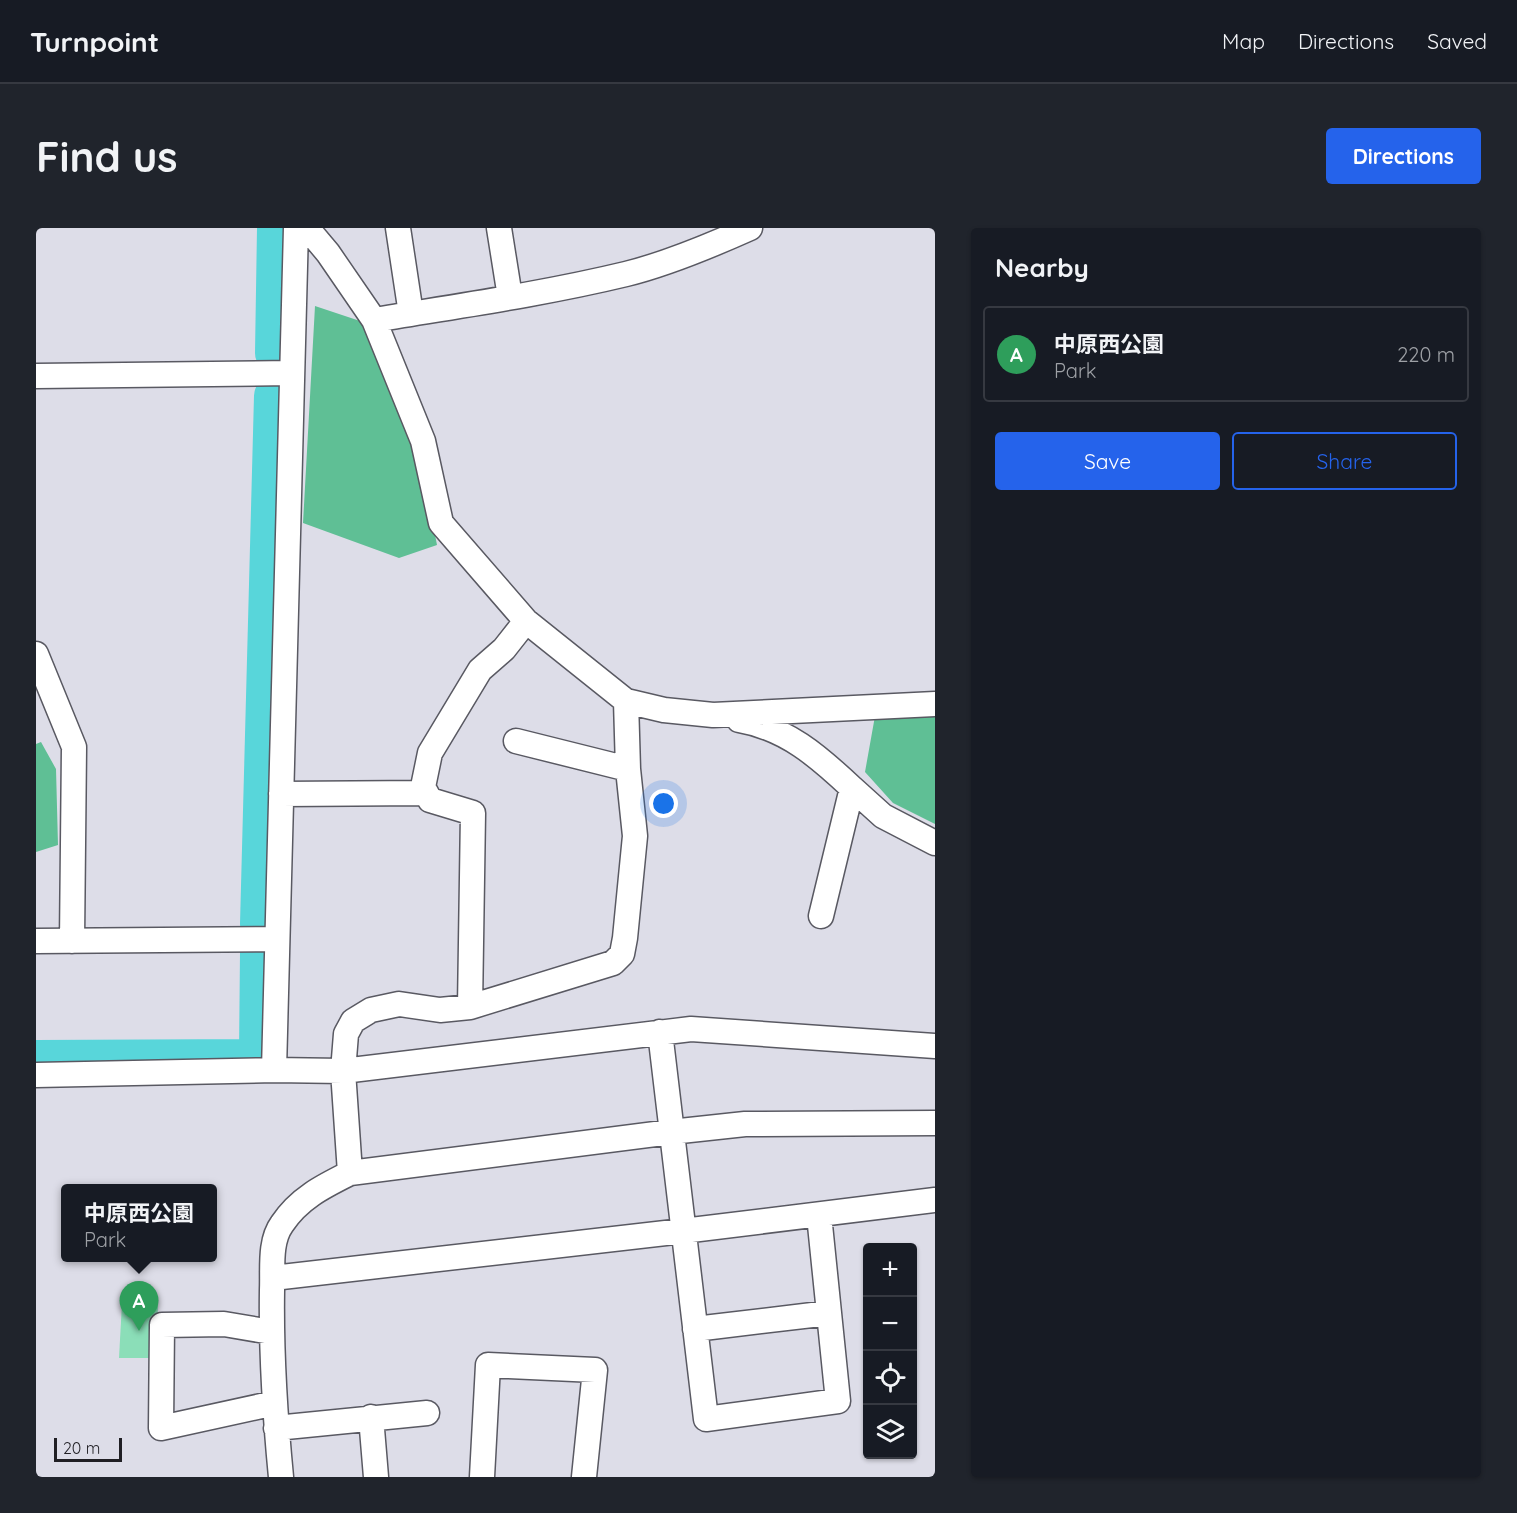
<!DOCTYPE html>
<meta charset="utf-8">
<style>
:root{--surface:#171b24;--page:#20242c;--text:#f1f3f6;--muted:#9ea1a6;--line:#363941;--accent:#2563eb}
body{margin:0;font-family:Quicksand,"Noto Sans JP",sans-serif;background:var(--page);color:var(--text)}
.controls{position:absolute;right:18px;bottom:18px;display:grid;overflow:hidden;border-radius:6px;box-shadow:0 2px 4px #0004}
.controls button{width:54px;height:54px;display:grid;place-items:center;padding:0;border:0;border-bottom:2px solid var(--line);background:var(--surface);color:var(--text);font:30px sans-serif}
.scale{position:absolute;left:18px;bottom:15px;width:68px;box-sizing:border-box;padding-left:6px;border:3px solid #201f24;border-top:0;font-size:16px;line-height:21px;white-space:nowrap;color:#201f24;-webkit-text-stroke:4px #dddde8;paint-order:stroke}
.you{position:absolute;left:628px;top:576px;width:21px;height:21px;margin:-15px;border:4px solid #fff;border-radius:50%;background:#1a73e8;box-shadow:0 0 0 9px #1a73e833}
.badge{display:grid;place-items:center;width:39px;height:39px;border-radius:50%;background:var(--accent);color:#fff;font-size:20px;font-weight:700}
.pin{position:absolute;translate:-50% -50px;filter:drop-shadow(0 2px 3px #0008)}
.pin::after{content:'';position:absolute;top:32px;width:21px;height:18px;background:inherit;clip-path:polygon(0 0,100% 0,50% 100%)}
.popup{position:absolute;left:25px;top:956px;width:156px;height:78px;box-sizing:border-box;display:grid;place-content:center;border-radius:6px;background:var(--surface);filter:drop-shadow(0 2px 4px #0005);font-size:20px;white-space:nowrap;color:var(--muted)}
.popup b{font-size:22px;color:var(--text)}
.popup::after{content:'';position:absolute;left:50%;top:100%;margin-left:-12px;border:12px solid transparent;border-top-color:var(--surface)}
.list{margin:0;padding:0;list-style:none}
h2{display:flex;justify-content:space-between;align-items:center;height:78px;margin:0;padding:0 24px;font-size:26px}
h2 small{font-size:20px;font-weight:400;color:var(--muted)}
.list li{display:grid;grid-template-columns:39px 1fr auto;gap:18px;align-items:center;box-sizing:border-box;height:96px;margin:0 12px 12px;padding:0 12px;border:2px solid var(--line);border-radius:6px}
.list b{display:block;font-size:22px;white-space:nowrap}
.list p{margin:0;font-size:20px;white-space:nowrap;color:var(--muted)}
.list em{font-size:20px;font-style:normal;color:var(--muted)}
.actions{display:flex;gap:12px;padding:18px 24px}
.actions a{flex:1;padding:14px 0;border:2px solid var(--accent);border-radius:6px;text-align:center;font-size:21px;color:var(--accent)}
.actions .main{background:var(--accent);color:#fff}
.icon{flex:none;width:33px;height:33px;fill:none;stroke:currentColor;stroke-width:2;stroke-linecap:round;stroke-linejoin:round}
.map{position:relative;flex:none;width:899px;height:1249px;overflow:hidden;border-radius:6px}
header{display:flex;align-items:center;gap:36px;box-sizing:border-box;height:84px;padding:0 30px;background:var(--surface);border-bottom:2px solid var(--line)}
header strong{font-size:28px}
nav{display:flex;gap:33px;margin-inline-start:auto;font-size:21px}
.intro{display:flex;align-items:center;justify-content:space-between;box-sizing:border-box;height:144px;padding:0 36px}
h1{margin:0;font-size:42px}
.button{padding:15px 27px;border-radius:6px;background:var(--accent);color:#fff;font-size:21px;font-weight:700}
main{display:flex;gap:36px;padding:0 36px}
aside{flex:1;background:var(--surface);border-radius:6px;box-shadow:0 2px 4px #0004}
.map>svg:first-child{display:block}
</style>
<header>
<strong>Turnpoint</strong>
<nav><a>Map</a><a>Directions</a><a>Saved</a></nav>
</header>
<div class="intro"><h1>Find us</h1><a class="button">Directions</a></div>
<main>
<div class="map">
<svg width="899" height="1249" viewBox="0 0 899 1249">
<rect width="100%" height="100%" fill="#dddde8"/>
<!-- green -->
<path fill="#8bdeb8" d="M86,1075L122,1077L121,1130H83Z"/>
<!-- forest -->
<path fill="#5fbf95" d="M279,78L333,96L381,214L401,317L363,330L267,295Z
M839,488H899V596L857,575L829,544Z
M5,514L20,541L22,617L0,624V516Z"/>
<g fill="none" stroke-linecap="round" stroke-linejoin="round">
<!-- river -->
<path stroke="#58d6da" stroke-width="40" d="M239,125L241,0
M224,696L238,168
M0,832L221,831L223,827L224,725"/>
<defs>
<path id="minor" d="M271,0L292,25L338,92L387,213L405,295L490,393L590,473L628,482L677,487L899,476
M362,0L375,86
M463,0L474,69
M338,92C422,78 507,66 590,46C631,36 676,17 714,0
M0,148L256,145
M0,426L38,519L36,713
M703,492C750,500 782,528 816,560L785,688
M480,513L592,541
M816,560L847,588L899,615
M245,566L390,565
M0,713L240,711
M434,779L437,585L394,572L387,559L394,525L444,442L468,421L490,393
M624,804L670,1191L802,1173L783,987
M899,818L655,801L307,843L314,945L635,904L709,896L899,895
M238,842L260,0
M0,847L238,842L307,843L310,806L317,793L335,782L363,776L404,782L434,779L577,735L586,726L589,710L599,608L592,541L590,473
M237,1050L647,1003L899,972
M659,1101L793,1085
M235,1104L188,1096L126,1097L125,1200L239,1175
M335,1189L340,1249
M240,1200L391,1185
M245,1249C239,1187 235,1125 236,1062C237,1041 233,1014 246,996C263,970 288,958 314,945
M446,1249L452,1137L559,1142L548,1249"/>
</defs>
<!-- minor casing -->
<use href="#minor" stroke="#595962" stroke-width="27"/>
<!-- minor -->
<use href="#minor" stroke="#fff" stroke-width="24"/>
</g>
</svg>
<div class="controls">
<button>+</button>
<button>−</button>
<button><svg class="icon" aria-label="locate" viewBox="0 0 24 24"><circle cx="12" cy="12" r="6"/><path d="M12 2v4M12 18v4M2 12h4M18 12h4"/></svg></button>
<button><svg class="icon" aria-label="layers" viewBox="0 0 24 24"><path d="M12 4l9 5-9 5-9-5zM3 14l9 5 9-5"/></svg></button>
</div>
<div class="scale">20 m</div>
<div class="you"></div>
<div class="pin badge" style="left:103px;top:1103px;background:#2e9e5b">A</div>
<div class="popup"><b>中原西公園</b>Park</div>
</div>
<aside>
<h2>Nearby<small></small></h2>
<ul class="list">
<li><span class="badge" style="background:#2e9e5b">A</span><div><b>中原西公園</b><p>Park</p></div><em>220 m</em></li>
</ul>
<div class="actions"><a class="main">Save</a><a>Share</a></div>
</aside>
</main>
